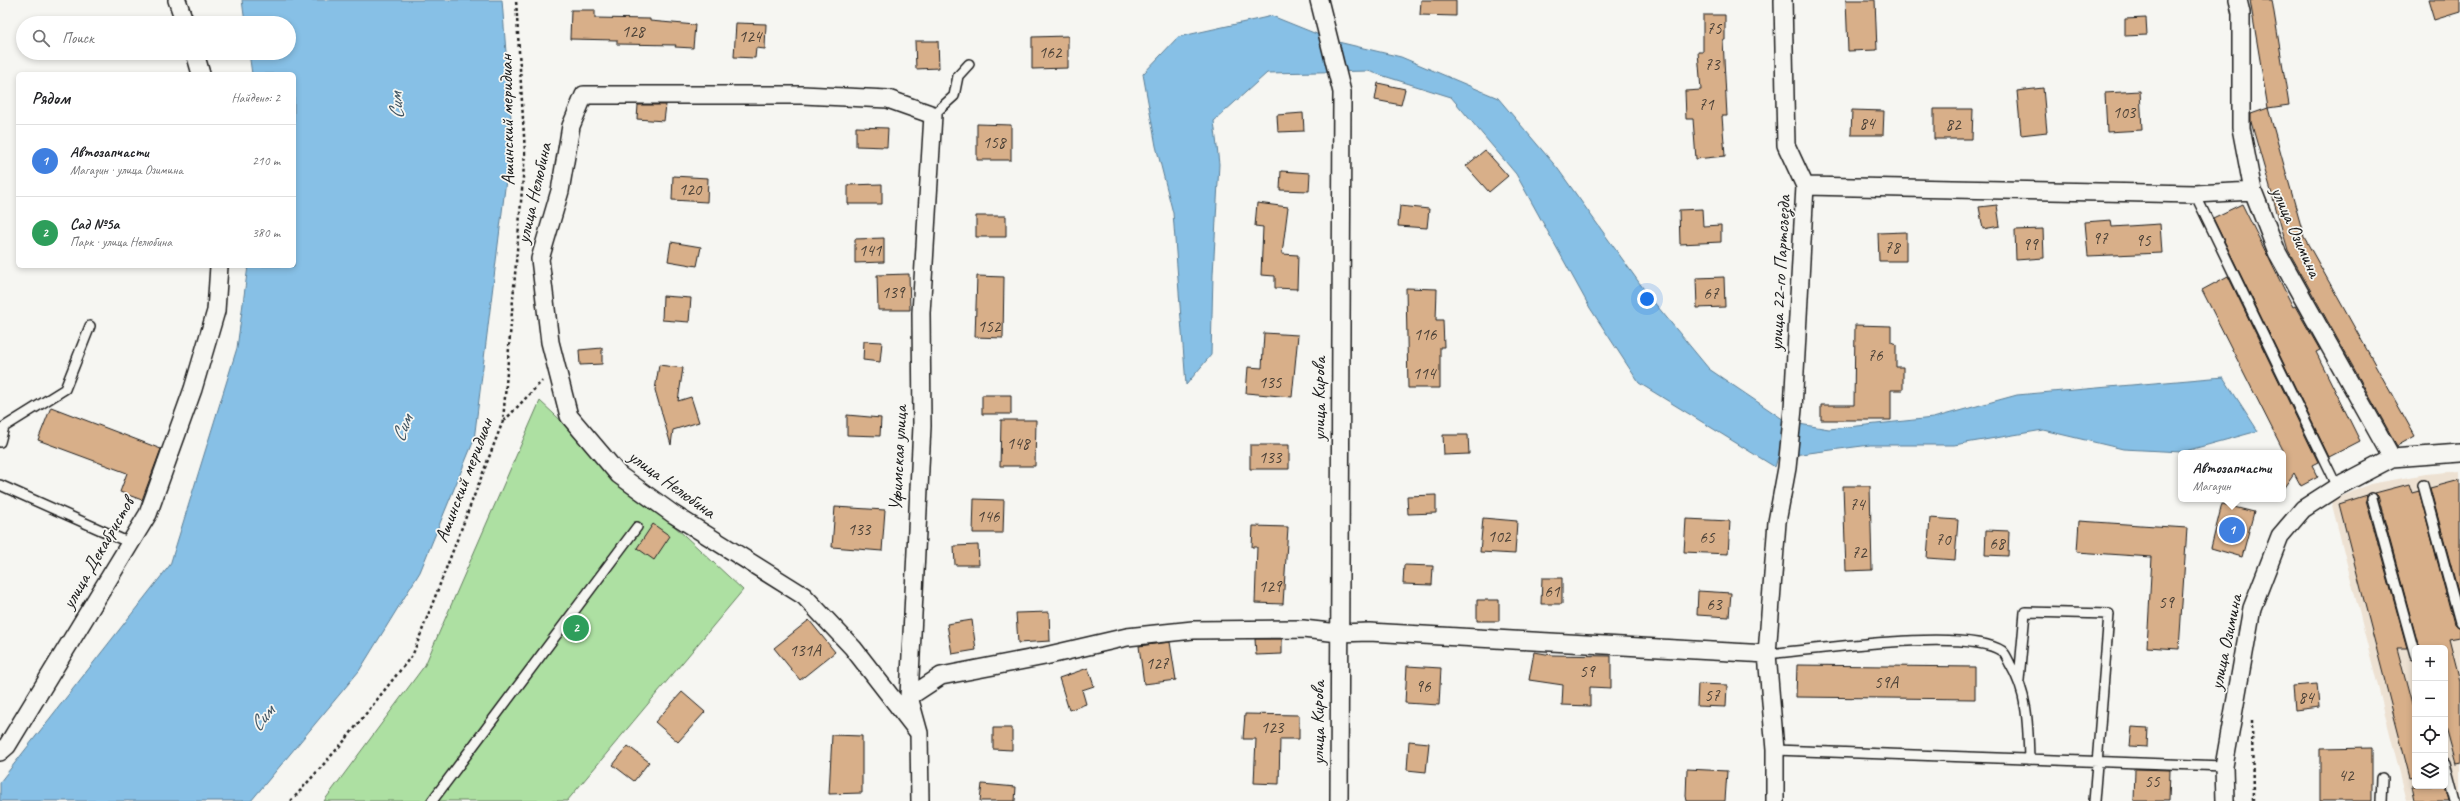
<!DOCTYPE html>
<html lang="ru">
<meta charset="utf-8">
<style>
:root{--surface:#fff;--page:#f2f2f2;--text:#202124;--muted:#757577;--line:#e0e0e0;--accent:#c8321e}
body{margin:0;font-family:Caveat,sans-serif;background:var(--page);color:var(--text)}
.controls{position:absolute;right:12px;bottom:12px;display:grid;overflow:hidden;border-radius:6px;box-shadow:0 2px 6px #0003}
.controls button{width:36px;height:36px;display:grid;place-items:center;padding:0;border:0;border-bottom:1px solid var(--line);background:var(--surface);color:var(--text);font:20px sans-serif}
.you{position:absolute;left:1647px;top:299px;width:14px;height:14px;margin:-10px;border:3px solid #fff;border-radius:50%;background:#1a73e8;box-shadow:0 0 0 6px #1a73e833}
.badge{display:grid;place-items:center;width:26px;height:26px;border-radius:50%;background:var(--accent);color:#fff;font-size:13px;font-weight:700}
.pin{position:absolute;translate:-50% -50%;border:2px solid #fff;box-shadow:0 1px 4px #0006}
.popup{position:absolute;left:2178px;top:450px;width:108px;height:52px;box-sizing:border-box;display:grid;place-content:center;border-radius:6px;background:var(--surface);filter:drop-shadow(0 1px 3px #0005);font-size:13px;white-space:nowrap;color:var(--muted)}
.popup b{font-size:15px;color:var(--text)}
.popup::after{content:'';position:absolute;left:50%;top:100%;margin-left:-8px;border:8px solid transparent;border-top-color:var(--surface)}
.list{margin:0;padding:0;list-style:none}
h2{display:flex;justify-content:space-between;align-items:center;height:52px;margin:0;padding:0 16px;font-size:17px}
h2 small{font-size:13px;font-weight:400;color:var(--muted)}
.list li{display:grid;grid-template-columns:26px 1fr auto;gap:12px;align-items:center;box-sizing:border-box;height:72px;padding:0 16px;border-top:1px solid var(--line)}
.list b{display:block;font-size:15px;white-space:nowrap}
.list p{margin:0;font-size:13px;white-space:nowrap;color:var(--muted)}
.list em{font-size:13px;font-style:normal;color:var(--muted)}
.icon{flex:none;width:22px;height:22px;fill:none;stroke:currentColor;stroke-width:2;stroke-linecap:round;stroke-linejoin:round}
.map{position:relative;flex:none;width:2460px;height:801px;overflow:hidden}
.search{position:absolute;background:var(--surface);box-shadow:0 2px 6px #0003;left:16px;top:16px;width:280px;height:44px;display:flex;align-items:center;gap:10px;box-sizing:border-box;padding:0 14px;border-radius:22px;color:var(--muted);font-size:15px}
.panel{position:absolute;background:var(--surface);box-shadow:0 2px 6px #0003;left:16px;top:72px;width:280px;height:196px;border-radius:6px}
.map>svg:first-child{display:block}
</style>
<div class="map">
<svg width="2460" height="801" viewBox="0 0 2460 801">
<rect width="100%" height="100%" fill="#f6f6f2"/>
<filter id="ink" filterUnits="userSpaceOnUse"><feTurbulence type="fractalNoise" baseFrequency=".025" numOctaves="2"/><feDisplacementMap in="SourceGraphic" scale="8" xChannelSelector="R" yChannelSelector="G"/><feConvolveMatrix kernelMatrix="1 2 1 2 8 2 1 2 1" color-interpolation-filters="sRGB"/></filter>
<g filter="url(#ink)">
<!-- built -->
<path fill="#ede1d2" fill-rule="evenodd" d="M2460,471V801H2407L2331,501L2370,484L2426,474ZM2415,648H2445V786H2415Z"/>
<!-- green -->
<path fill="#ade0a2" stroke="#647e5f" d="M540,401L743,590L567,801H324L425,665Z"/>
<!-- water -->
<path fill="#87c0e6" stroke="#5c7e95" d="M242,0H502L512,131L474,440L420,572L359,671L251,801H0V782L170,565L237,348L248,266H294V74H252L249,53H289V23H245Z
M1272,16L1334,41L1401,57L1498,98L1558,169L1648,295L1709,369L1787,422L1829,429L1933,418L2017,395L2223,377L2258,431L2182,452L2123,449L2043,430L1954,445H1870L1778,457L1775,467L1639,383L1590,308L1516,174L1451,97L1368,71L1267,73L1214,121L1219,164L1213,275L1211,355L1186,385L1173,213L1156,146L1143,74L1178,37Z"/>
<!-- building -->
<path fill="#d8af89" stroke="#1c1c1c" d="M1421,0H1456V16L1420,15Z
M1846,0H1875L1877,50L1848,51Z
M2250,0H2272L2289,105L2268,108Z
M2428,0H2460V12L2434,20Z
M571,10H595V18L650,19V21L695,25L693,48L675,47L676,45L617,44V40L570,39Z
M1703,15H1725V40H1723L1727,116H1722L1725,156L1696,159L1693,119H1686L1685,91L1701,90L1698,52H1703Z
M2146,18L2147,35L2125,36V19Z
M736,23L766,24L765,49L756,48L755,58L734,57Z
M1068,36V68L1032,69V37Z
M915,41H938L939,68L916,69Z
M1378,83L1405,89L1401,105L1375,100Z
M2043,88L2047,132L2021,135L2017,91Z
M2140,91L2142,130L2107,132L2105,93Z
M638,105H666L664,121L637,119Z
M2268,108L2304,237L2415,436L2397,446L2288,250L2251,122V114Z
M1934,109H1973L1972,139H1934Z
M1852,110L1884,111L1883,135H1851Z
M1303,113L1304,131L1278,132L1277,115Z
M977,124L1011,125V160H977Z
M856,127L888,128L887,147L856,146Z
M1485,150L1508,176L1489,192L1466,166Z
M1281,171L1310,173L1309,191L1280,190Z
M673,176L708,178L707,202L672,200Z
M882,184V204H848V185Z
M1257,203L1288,207L1282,254L1298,255L1297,289L1275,288V276L1261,275L1263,227L1255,226Z
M2242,204L2293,307L2295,306L2320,350L2316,352L2360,441L2329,457L2213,218Z
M1997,205L2000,226L1983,229L1979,207Z
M1400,206L1429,209L1427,228L1398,226Z
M1702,209L1703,226L1721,225V242L1680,244L1679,210Z
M976,216H1006V237H976Z
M2111,220L2112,227L2160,224L2162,253L2088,256L2085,222Z
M2043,229L2044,258L2016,260L2015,230Z
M1906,232V261H1879L1878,233Z
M884,238V262L855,263V239Z
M671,242L701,247L697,266L668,261Z
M909,274L910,310H878L877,275Z
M977,276L1004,277L1003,338L975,337Z
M2228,276L2318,462L2312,465L2318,477L2301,486L2294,473L2283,489V450L2202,290Z
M1724,277L1725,307L1697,308L1696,278Z
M1406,288L1437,289L1436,320H1443L1444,347H1440V388H1408Z
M663,296L691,298L689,322L662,320Z
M1855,325L1891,326V342L1896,344V367H1903V390H1891V420H1821V405H1854Z
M1264,333L1298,335L1292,397L1246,393L1248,367L1262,368Z
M864,341L882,342L880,362L863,360Z
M602,348V364L580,365L579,350Z
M659,365L683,368L678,401L691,397L699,422L673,430L671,445L655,390Z
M982,395H1011V414H982Z
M51,407L161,449L142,500L120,492L127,473L38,440Z
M847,415L881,418L880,436L847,435Z
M1001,420H1036L1035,466H1000Z
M1443,435H1468L1469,454L1444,455Z
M1250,445H1289V469H1250Z
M2460,480V599L2430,488Z
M2409,484L2412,493L2419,491L2454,624L2460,628V637L2449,639L2460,682V763L2455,764L2445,727V648H2419L2378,496L2375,493Z
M1843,486H1870L1872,570L1846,571Z
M1436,495V513L1408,514L1407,496Z
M2367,495L2366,500L2407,648H2397L2415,716V777L2410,778L2339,504Z
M974,499L1004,500L1003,533H973Z
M2222,504L2254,512L2242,557L2211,548Z
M835,507L885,510L882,551L832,547Z
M1483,518L1517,521L1515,554L1480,552Z
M1930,518L1958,520L1955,560L1927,558Z
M1686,519L1730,521L1728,554L1684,552Z
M2079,521L2187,528L2179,649L2147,647L2152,557L2077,552Z
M653,524L670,536L654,560L637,548Z
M1253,526L1288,527L1283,604L1255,603L1257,547H1252Z
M1986,530L2009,531L2008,556L1985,555Z
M978,545L979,565H955L954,546Z
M1404,565L1433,566L1432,585L1403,584Z
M1542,578H1562V604H1541Z
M1698,591L1731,593L1729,617L1697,615Z
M1477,600H1499V621H1477Z
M1049,612L1050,641L1018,643L1016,613Z
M809,620L835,652L800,680L774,648Z
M972,620L976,650L952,654L947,624Z
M1255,639H1282V654L1256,655Z
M1170,642L1176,680L1144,684L1139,646Z
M1534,652L1552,655L1611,656V688L1590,687V706L1562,705L1563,685L1529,680Z
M1797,665L1975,667V699L1796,697Z
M1407,666L1441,668L1439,705L1405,703Z
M1088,668L1094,686L1082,690L1086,704L1069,710L1059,678Z
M1698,684L1727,685L1726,707L1697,706Z
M2317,684L2319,707L2295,710L2293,686Z
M682,692L705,712L678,742L655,722Z
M1245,714L1299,715V739H1280L1279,784L1254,783L1256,739H1243Z
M2132,727L2148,728L2147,747L2130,746Z
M993,728H1012V750L993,749Z
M832,735L862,736V793L829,794Z
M1409,741L1429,743L1426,772L1407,770Z
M628,746L649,762L634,781L613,765Z
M2372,748V801H2320V749Z
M1687,769L1727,771L1725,801H1687L1686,796Z
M2135,769L2170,770L2169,801H2134Z
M982,784L1016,787L1015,801H980Z
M2412,786H2445L2449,801H2415Z"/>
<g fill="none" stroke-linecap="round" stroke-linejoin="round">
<defs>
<path id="service" d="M933,115L954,96L958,76L969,64
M2195,194L2337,487
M0,442L4,427L65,389L90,326
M0,485L130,543
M2423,485L2460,622
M2372,498L2415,655
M1767,654C1813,650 1967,627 2002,651C2005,653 2008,660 2010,664C2028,694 2028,725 2029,760
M2019,680L2025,612L2109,614L2094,801
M1775,750L2224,766
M2445,763L2455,801
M432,801L637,527
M2381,801L2382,778"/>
<path id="minor" d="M177,0L185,23
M1319,0L1342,92L1339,801
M2238,0L2241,13V128L2253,191L2277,252L2392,458
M195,53L201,74
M1805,186L2195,194L2253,191
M909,697L941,676L1045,656L1127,637L1193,630L1303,629L1339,633L1369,632L1767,654
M919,733L853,648L804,596L673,514L619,475L569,416L550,342L540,259L560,191L571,126L584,95H802L888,99L933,115L921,313L922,426L909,697L919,733L920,801
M0,752L7,746L148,514L193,389L216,311L219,266
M1775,801V750L1767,654L1777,522L1787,468L1793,409L1805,186L1786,145L1783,0
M2225,801L2224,766L2252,608L2280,536L2303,509L2337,487L2392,458L2460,453"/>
</defs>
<!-- service casing -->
<use href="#service" stroke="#1c1c1c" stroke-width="12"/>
<!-- minor casing -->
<use href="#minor" stroke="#1c1c1c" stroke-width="20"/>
<!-- path -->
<path stroke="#1c1c1c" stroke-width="2.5" stroke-dasharray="3 3" stroke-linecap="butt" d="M504,421L542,381
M2252,720L2253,801
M291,801L346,739L413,654L503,421L525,153L516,0"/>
<!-- service -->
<use href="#service" stroke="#f6f6f2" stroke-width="9"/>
<!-- minor -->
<use href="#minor" stroke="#f6f6f2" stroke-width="17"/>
</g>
</g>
<g text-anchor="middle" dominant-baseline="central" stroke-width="3.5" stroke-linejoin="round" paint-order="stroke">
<!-- number labels -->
<g font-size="17" fill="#4b4137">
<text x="1714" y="28">75</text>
<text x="633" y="31">128</text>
<text x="750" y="36">124</text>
<text x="1050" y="52">162</text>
<text x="1712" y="64">73</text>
<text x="1706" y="104">71</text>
<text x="2124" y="112">103</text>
<text x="1867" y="123">84</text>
<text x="1953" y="124">82</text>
<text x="994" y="142">158</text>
<text x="690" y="189">120</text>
<text x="2100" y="238">97</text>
<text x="2143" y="240">95</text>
<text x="2030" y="244">99</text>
<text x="1892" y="247">78</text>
<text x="870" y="250">141</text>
<text x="893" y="292">139</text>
<text x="1711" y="293">67</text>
<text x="989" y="326">152</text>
<text x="1425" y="334">116</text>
<text x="1875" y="355">76</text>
<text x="1424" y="373">114</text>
<text x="1270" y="382">135</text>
<text x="1018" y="443">148</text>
<text x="1270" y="457">133</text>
<text x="1857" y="504">74</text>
<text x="988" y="516">146</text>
<text x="859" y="529">133</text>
<text x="1499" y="536">102</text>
<text x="1707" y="537">65</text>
<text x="1943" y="539">70</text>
<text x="1997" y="543">68</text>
<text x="1859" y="552">72</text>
<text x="1270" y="586">129</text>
<text x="1552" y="591">61</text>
<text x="2166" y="602">59</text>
<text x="1714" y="604">63</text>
<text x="805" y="650">131А</text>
<text x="1157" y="663">127</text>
<text x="1587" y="671">59</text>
<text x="1886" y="682">59А</text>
<text x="1423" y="686">96</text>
<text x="1712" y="695">57</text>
<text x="2306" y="697">84</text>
<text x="1272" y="727">123</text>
<text x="2346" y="775">42</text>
<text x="2152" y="781">55</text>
</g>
<!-- street labels -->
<g font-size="19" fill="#1c1c1c" stroke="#f6f6f2">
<text transform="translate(507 120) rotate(-91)">Ашинский меридиан</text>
<text transform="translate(534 193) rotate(-77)">улица Нелюбина</text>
<text transform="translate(2296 232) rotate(66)">улица Озимина</text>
<text transform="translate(1780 273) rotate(-87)">улица 22-го Партсъезда</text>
<text transform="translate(1319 399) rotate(-90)">улица Кирова</text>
<text transform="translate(898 458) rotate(-87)">Уфимская улица</text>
<text transform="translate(464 480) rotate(-69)">Ашинский меридиан</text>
<text transform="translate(672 484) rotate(36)">улица Нелюбина</text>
<text transform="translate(98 553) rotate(-60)">улица Декабристов</text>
<text transform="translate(2226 642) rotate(-78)">улица Озимина</text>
<text transform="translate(1318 723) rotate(-90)">улица Кирова</text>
</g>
<!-- water labels -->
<g font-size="20" font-style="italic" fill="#415563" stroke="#f6f6f2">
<text transform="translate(396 106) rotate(-93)">Сим</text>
<text transform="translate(402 428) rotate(-68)">Сим</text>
<text transform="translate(262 718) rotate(-51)">Сим</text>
</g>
</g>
</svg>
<div class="controls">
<button>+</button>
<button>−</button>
<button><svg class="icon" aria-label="locate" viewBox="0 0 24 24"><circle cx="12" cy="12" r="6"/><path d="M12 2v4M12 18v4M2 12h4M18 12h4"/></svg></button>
<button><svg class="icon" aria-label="layers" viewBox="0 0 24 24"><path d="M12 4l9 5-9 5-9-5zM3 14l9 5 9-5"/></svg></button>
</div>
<div class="you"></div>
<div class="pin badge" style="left:2232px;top:530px;background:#3f7fe0">1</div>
<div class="popup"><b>Автозапчасти</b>Магазин</div>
<div class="pin badge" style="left:576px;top:628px;background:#2e9e5b">2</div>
<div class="search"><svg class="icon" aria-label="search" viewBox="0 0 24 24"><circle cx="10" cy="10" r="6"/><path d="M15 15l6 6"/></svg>Поиск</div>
<section class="panel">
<h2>Рядом<small>Найдено: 2</small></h2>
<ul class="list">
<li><span class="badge" style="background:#3f7fe0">1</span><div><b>Автозапчасти</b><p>Магазин · улица Озимина</p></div><em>210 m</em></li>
<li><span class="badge" style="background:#2e9e5b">2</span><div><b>Сад №5а</b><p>Парк · улица Нелюбина</p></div><em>380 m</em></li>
</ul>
</section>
</div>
